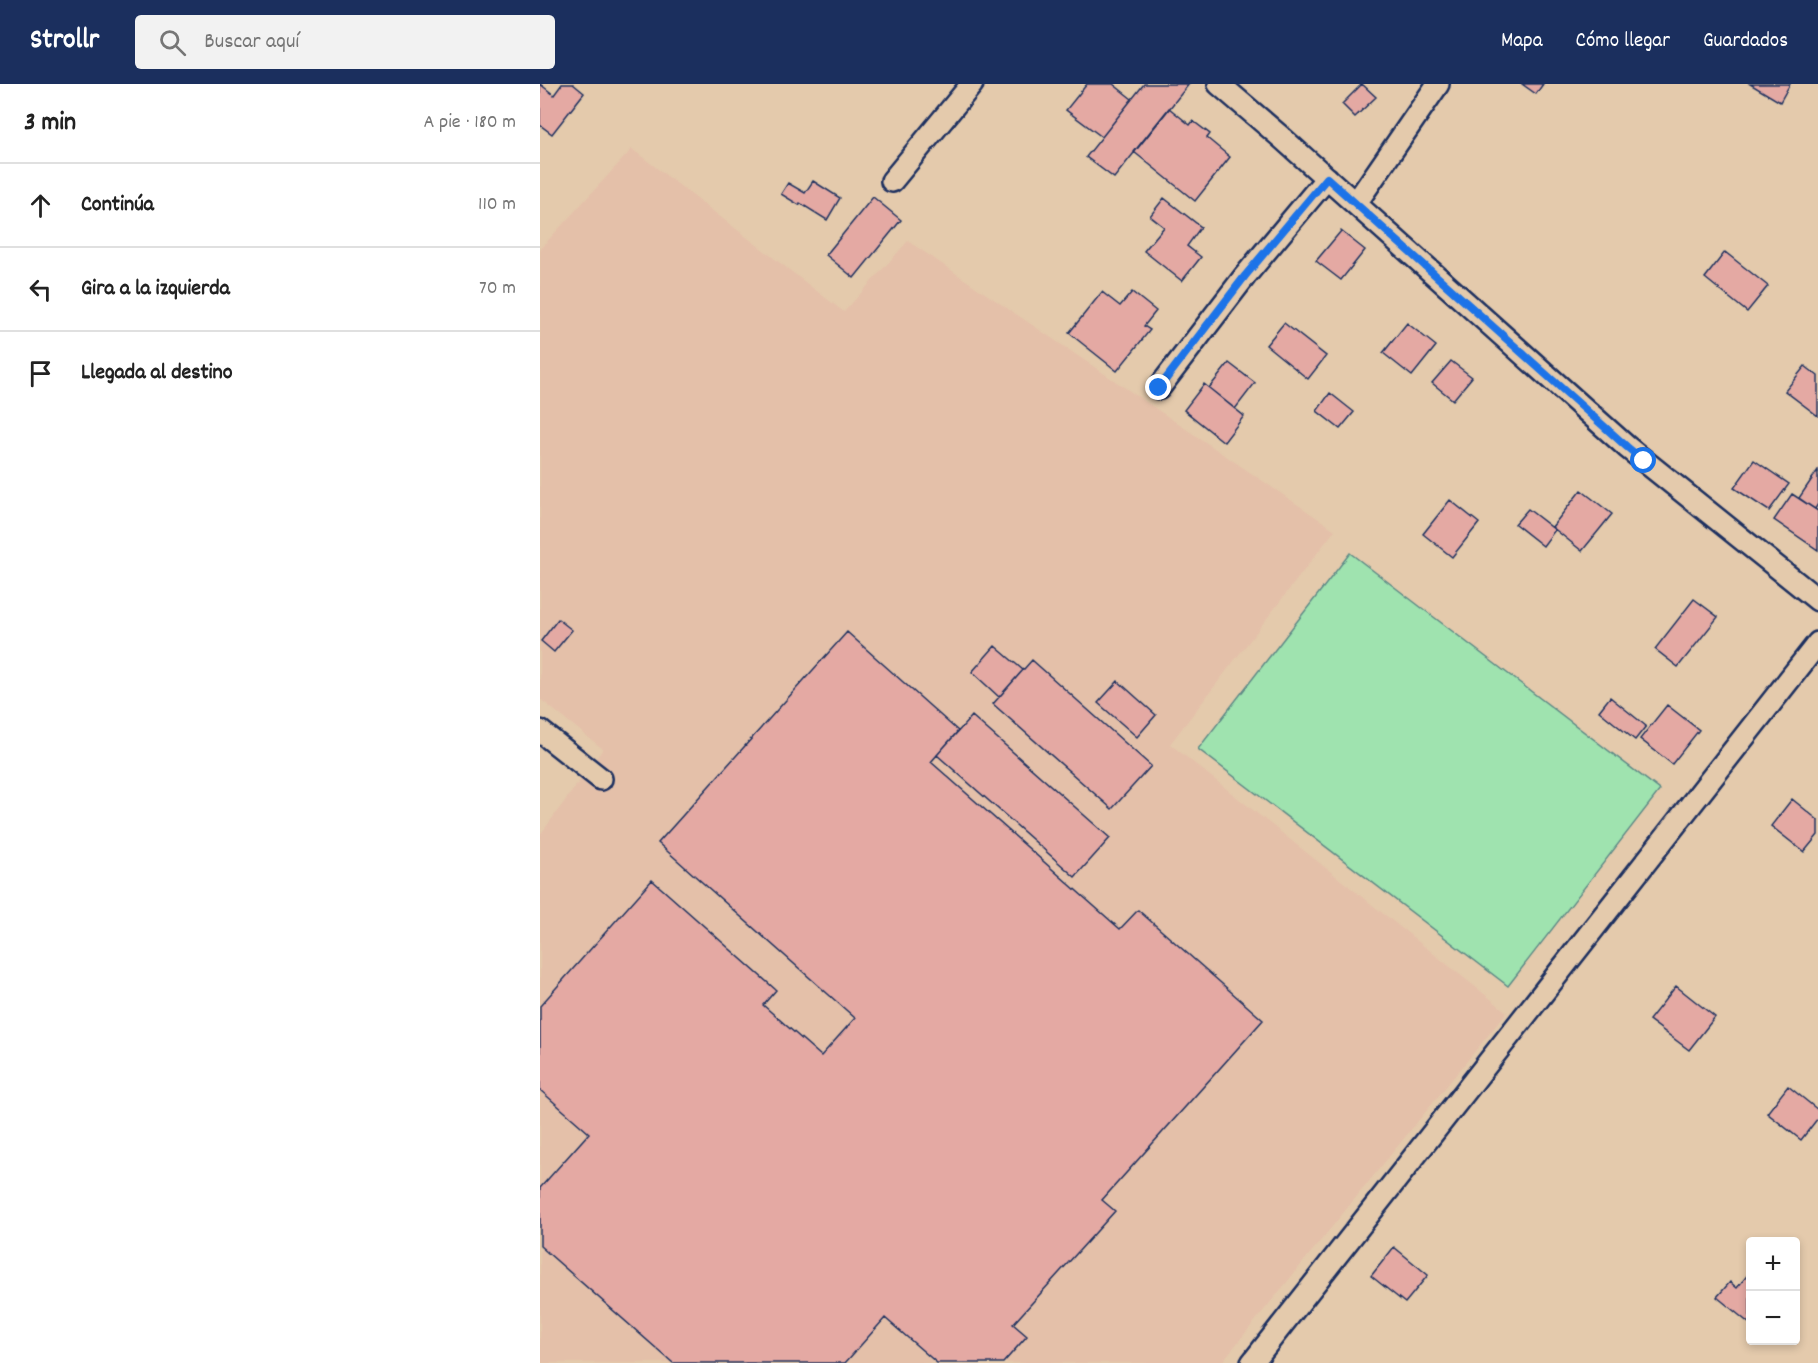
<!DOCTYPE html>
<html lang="es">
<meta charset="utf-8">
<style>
:root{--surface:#fff;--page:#f2f2f2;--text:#222;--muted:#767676;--line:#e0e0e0;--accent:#1b2f5e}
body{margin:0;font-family:Dekko,sans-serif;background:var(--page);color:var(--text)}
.controls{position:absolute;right:18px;bottom:18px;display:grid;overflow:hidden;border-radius:6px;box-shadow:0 3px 9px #0003}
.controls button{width:54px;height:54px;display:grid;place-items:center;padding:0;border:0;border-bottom:2px solid var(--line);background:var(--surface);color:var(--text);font:30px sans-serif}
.stop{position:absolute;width:18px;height:18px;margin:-14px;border:4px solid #1a73e8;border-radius:50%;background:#fff}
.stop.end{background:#1a73e8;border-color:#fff;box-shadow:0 2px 6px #0008}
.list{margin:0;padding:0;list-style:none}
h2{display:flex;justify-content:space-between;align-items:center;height:78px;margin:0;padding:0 24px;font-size:26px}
h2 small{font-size:20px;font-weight:400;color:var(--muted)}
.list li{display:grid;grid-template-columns:39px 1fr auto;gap:18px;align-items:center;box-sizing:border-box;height:84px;padding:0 24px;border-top:2px solid var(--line)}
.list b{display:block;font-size:22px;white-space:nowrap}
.list em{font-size:20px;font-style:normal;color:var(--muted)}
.icon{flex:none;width:33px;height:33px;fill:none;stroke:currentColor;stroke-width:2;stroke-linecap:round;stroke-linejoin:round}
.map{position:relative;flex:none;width:1278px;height:1279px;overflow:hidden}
header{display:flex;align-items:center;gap:36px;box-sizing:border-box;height:84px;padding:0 30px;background:var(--accent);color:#fff}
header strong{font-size:28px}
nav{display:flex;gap:33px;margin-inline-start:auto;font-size:21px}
.search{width:420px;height:54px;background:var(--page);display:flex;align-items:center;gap:15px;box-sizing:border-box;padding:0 21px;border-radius:6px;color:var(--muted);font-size:22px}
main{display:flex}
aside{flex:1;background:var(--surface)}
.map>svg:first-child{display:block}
</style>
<header>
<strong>Strollr</strong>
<div class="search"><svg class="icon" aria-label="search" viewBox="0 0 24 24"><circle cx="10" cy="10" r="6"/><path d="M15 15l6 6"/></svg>Buscar aquí</div>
<nav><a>Mapa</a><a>Cómo llegar</a><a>Guardados</a></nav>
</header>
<main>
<aside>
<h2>3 min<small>A pie · 180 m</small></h2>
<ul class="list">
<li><svg class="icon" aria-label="ahead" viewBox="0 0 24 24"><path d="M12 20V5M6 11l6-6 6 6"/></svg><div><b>Continúa</b></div><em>110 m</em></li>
<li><svg class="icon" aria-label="left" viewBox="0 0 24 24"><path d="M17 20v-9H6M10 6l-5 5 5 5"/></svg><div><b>Gira a la izquierda</b></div><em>70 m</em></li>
<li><svg class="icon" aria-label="arrive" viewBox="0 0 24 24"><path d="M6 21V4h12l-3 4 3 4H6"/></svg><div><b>Llegada al destino</b></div></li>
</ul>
</aside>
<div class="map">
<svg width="1278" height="1279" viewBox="0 0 1278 1279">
<rect width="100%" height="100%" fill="#e4caac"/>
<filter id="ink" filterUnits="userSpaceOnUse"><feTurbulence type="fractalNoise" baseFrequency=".0167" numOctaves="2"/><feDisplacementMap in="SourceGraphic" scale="12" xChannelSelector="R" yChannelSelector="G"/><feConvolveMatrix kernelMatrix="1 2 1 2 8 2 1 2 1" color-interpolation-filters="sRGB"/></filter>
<g filter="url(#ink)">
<!-- built -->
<path fill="#e4c0a9" d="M92,65L304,228L368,157L795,446L630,660L967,928L681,1279H0V751L63,665L0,615V165Z"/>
<!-- green -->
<path fill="#9fe3af" stroke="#5d8986" stroke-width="1.5" d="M810,469L1120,706L968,902L658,665Z"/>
<!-- building -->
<path fill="#e4a9a3" stroke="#1b2f5e" stroke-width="1.5" d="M0,0L14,11L22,0H33L44,9L12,50L0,41Z
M547,0H573L592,15L562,53L526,26Z
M604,0H649L574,94L546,73Z
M822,0L836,13L815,33L802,20Z
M982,0H1003L996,10Z
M1210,0H1250L1240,18Z
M629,24L650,41L653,37L670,50L667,54L690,73L655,117L594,68Z
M273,97L300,114L287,136L260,119L259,121L241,110L248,99L265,109Z
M333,113L361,136L314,194L286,171Z
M624,114L661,143L647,162L661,173L642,197L604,167L624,143L610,132Z
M801,147L825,166L801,196L776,177Z
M1185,168L1228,202L1207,228L1165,194Z
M562,208L580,222L592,208L616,227L604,242L610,246L577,287L529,249Z
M744,239L786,272L768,295L726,261Z
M867,239L896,262L872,292L843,269Z
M911,277L932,293L913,316L892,299Z
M689,279L715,299L695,325L669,304Z
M1265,282L1278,292V332L1245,307Z
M664,300L704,332L684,358L644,326Z
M790,309L814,328L800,345L777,327Z
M1214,376L1249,400L1229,427L1194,404Z
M1278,386V420L1275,425L1259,414Z
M1041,406L1072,430L1042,467L1012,443Z
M1252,410L1278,427V466L1234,436Z
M910,416L939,439L912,473L883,450Z
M988,425L1015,446L1003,462L975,440Z
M1154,515L1178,533L1138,583L1115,565Z
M18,535L32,546L14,568L1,557Z
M307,548L418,647L391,678L580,845L598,826L723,936L562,1116L575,1127L473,1240L487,1252L463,1279H397L345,1234L305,1279H133L0,1162V1104L49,1049L0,1006V922L112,796L236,906L223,921L281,972L315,934L118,759Z
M455,562L483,586L459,613L432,588Z
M492,576L611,682L572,725L453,620Z
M578,597L616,631L597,653L558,619Z
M1070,613L1106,642L1095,656L1059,627Z
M1127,621L1159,646L1132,680L1100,655Z
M432,632L570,754L535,793L397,671Z
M1252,715L1278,736V751L1264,768L1231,742Z
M1136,902L1175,933L1149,966L1109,936Z
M1248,1002L1278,1026V1034L1261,1056L1227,1029Z
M854,1163L888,1191L865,1219L831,1192Z
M1210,1188V1240L1177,1213L1190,1198L1197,1204Z"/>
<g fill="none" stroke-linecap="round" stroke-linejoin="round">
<defs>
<path id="minor" d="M679,0L742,54L1087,363L1278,516
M352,97L432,0
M816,119L898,0
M619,304L705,192L787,94
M0,647L61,695
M712,1279L1278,559"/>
</defs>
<!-- minor casing -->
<use href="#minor" stroke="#1b2f5e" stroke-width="26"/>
<!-- minor -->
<use href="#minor" stroke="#e4caac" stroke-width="21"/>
</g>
</g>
<g fill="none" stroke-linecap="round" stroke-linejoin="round" filter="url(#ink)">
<!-- route -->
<path stroke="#1a73e8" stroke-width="8" d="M619,304L705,192L787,94L1087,363L1104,377"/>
</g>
</svg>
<div class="controls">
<button>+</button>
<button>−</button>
</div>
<div class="stop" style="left:1104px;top:377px"></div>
<div class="stop end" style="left:619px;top:304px"></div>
</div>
</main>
